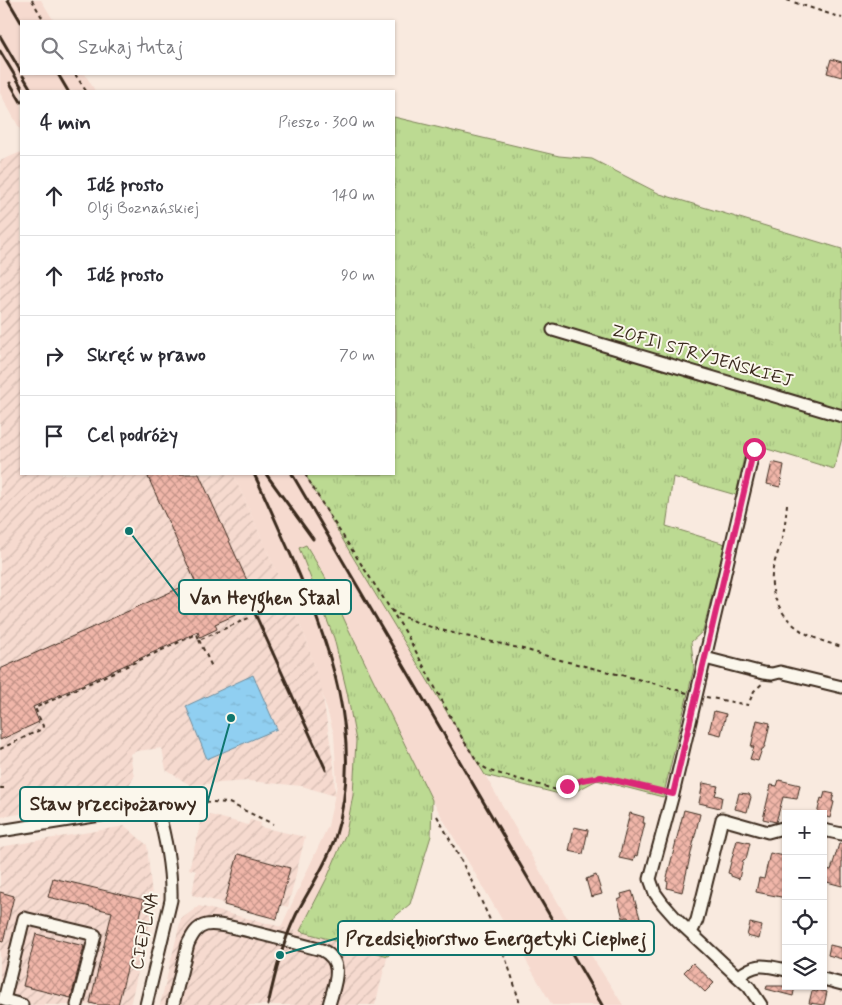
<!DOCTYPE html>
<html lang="pl">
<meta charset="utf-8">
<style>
:root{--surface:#fff;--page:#f2f2f3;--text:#2b2b33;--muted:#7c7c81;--line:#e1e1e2}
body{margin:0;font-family:Mynerve,sans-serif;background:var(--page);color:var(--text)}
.controls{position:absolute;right:15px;bottom:15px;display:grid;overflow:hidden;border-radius:0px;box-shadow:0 1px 4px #0004}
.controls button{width:45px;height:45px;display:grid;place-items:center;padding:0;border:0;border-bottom:1px solid var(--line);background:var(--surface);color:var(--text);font:25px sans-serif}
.stop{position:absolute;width:15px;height:15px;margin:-11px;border:4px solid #db2777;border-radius:50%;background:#fff}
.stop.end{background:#db2777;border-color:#fff;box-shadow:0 1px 5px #0008}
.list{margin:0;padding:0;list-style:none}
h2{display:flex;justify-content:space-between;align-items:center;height:65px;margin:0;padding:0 20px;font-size:21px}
h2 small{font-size:16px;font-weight:400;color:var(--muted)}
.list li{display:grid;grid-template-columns:32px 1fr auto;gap:15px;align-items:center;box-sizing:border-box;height:80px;padding:0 20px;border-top:1px solid var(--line)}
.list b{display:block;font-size:19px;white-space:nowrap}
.list p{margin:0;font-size:16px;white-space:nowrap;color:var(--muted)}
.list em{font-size:16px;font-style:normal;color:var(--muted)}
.icon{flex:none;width:28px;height:28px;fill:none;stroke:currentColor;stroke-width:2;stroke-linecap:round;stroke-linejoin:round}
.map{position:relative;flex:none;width:842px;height:1005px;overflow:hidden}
.search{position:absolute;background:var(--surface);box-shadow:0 1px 4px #0004;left:20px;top:20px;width:375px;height:55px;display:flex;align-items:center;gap:12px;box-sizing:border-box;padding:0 18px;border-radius:0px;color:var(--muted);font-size:19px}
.panel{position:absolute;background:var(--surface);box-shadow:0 1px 4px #0004;left:20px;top:90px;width:375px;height:385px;border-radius:0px}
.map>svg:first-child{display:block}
</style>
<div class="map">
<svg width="842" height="1005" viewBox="0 0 842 1005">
<defs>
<pattern id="industrial-furrows" width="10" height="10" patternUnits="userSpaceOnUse" patternTransform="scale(1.25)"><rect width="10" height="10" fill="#f6dacf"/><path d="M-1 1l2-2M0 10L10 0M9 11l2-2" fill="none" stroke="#d4bbb1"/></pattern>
<pattern id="grass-tufts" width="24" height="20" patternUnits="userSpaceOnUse" patternTransform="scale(1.25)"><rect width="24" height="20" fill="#bcda92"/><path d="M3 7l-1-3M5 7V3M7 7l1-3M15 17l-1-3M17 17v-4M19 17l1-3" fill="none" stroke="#a2bb7d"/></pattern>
<pattern id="water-ripples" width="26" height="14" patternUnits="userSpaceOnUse" patternTransform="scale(1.25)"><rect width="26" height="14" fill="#90cff1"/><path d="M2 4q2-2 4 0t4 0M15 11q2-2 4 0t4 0" fill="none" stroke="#7db2ce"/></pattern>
<pattern id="building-cross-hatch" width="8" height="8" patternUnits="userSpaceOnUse" patternTransform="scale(1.25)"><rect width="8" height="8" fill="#f0b6a9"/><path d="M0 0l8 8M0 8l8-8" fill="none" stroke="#c49489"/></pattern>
</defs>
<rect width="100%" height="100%" fill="#f9eadf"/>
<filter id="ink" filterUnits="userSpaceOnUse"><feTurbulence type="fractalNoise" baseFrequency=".02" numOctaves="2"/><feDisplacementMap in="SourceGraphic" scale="10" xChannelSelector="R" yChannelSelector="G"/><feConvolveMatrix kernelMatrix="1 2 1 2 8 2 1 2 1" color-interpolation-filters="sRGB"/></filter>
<g filter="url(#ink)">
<!-- built -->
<path fill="#f6dacf" d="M0,0H41L54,21H21V74H85L95,91H21V131L0,93Z
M233,474H305L351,554L485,775L564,913L623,1005H552L432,800L351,634L325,577L306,545L334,638L347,692L356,741L353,795L346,833L327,878L300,931L281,927L328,826L337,785L334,734L306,639Z"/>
<!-- industrial -->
<path fill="url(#industrial-furrows)" d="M21,152V474H233L306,639L322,692L334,766L335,796L302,786L248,781L190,785L166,770L162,748L137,751L130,754L134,777L120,799L0,817V161Z
M210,815L248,825L250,820L261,823L260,827L305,837L288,907L280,905L277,919L224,905L220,902L192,895L196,871L189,869L202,818L209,819Z
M125,826L147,845L152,896L144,894L153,911L130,1005H0V847Z
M199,906L388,954L375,1005H160L181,919Z"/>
<!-- grass -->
<path fill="url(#grass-tufts)" stroke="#7c8258" d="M394,117L559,156L592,159L660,194L842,249V438L834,469L747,443L736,495L673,477L666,526L725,544L703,631L691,642L694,668L663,797L597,780L567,796L485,775L351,554L305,474H394Z
M306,545L325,577L349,630L432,800L431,836L410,904L392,919L386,928L387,937L393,950L388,956L300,931L327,878L346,833L353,795L356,741L347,692L334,638L299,548Z"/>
<!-- water -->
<path fill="url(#water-ripples)" stroke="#6e8d9d" d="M253,675L277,729L207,759L186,706Z"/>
<!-- building -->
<path fill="url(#building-cross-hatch)" stroke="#3b2a1e" d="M831,59L842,62V77L827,73Z
M772,462L784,465L780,487L767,484Z
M156,474H199L258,605L215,624L217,629L200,637L198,632L33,707L39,722L0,740V669L195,581L148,477Z
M714,711L726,714L721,735L709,732Z
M757,720L770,723L765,746L763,749H762L758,761L750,759L754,747H751Z
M779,780L800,785L797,799L783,797L776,822L763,819L771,785L777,786Z
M703,783L718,786L715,795L722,797L720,808L699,803Z
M825,792L834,794L832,801L834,802L830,818L823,816V814H817L821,798L823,799Z
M739,793L749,794L751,797L747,812L735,809Z
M684,810L700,814L682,892L667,888L668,882L666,881Z
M630,813L644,817L643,823H645L637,856L635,855L633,861L619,858Z
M574,827L588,830L583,854L569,851Z
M737,840L750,843L746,859L743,860L739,879L731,876V874L728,873Z
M839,844H842V886L823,881V868L831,870Z
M770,853L784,856L782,862H786V898L756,892L759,878L764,879Z
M238,854L290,868L277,919L224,905Z
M596,875L602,894L591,897L586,879Z
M53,878L144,900L118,1005H98L90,1003L112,912L48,897Z
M632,891L640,918L629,921L628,917L623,918L618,900L622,898L621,894Z
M0,892L14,896L3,942L0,941Z
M750,923L762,926L759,939L747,936Z
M36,934L84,946L71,998L23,986Z
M830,945L842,948V959L828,955Z
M693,963L714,983L705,992L684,972Z
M767,986H795L793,996L766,989Z
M818,990L827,992L824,1005L809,1003L812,991L817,992Z"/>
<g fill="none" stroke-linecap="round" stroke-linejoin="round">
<defs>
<path id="minor" d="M553,330L842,416
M754,449L673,794L650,879L655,893L663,904L678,921L738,977C756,962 764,965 786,970
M705,658L763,673L772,674L780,672L842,687
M823,830L842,834
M0,831L157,806C165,837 172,868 171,900L146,1005
M691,933L697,920L722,819L768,832L786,827
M738,977L749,987L761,1005
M823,979L842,984
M22,1005L4,1000L24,918L95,935L77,1005
M173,1005L188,944C192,936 196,927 206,925C217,923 229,927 240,929C267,935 295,943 322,950C346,962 334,985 329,1005"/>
</defs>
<!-- minor casing -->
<use href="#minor" stroke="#3b2a1e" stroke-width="15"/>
<!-- path -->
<path stroke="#3b2a1e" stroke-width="2" stroke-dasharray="4 4" stroke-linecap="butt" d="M32,0L44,21
M787,0L842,18
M75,74L86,91
M305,474L326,510L406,633L463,740L480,765L490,771L557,790L582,780L601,777L662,792
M787,504C786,515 785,527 782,538C780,550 773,562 772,575C771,585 773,595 778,604C791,631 814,639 842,647
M391,610C427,631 475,637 514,647C534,651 553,659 573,663C611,673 649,681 687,693
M199,640L212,667
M706,697L748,705L754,691L763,683
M0,749L42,729L43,726L35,708L197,634L199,640L251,617
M0,788H5
M197,801L229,803L273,824
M437,816C470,876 503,938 520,1005"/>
<!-- minor -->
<use href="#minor" stroke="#fbf7ec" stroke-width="11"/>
<!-- rail -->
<path stroke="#3b2a1e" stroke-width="3" d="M8,0L21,22
M0,36L21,72
M0,51L24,91
M58,74L68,91
M23,76L32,91
M10,83L21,102
M254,474C267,500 278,527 290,553C329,642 366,739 335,838C326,866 309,889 296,915C282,944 275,974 268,1005
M266,474L313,539
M292,474L602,1005
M252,607L326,770"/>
</g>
</g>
<g fill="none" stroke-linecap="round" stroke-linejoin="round" filter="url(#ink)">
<!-- route -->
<path stroke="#db2777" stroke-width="6" d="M567,786L582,780L601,777L673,794L754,449"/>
</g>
<g text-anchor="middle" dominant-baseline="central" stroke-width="4" stroke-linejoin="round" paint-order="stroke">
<!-- street labels -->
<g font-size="18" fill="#3b2a1e" stroke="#fbf7ec">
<text transform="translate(702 356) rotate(16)">ZOFII STRYJEŃSKIEJ</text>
<text transform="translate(145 931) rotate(-78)">CIEPLNA</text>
</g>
</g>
<!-- callouts -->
<path fill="none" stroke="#0f766e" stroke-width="2" d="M129 531L179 597M231 718L207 804M280 955L338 938"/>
<g fill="#0f766e" stroke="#fbf7ec" stroke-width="2">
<circle cx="129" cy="531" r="5"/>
<circle cx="231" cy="718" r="5"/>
<circle cx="280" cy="955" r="5"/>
</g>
<g fill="#fbf7ec" stroke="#0f766e" stroke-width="2">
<rect x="179" y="580" width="172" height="34" rx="5"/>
<rect x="20" y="787" width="187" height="34" rx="5"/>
<rect x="338" y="921" width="316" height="34" rx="5"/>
</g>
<g font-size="19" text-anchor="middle" font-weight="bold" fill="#3b2a1e">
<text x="265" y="604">Van Heyghen Staal</text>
<text x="113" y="810">Staw przecipożarowy</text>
<text x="496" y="945">Przedsiębiorstwo Energetyki Cieplnej</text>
</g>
</svg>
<div class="controls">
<button>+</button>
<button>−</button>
<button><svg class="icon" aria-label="locate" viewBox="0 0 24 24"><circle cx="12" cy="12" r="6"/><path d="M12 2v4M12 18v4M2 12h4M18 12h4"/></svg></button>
<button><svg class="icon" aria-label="layers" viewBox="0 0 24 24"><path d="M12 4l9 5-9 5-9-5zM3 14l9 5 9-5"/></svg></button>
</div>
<div class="stop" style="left:754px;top:449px"></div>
<div class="stop end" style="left:567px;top:786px"></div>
<div class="search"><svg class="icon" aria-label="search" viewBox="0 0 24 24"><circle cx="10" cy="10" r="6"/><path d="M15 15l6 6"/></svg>Szukaj tutaj</div>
<section class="panel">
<h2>4 min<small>Pieszo · 300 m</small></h2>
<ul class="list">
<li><svg class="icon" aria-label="ahead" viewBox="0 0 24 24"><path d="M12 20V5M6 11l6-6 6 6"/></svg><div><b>Idź prosto</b><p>Olgi Boznańskiej</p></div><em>140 m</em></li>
<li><svg class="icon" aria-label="ahead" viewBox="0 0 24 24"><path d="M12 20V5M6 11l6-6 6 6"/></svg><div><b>Idź prosto</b></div><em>90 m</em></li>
<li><svg class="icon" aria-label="right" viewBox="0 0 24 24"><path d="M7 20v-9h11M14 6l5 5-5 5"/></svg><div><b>Skręć w prawo</b></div><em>70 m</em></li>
<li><svg class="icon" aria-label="arrive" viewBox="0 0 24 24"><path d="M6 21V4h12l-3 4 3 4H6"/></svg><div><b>Cel podróży</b></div></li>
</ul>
</section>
</div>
